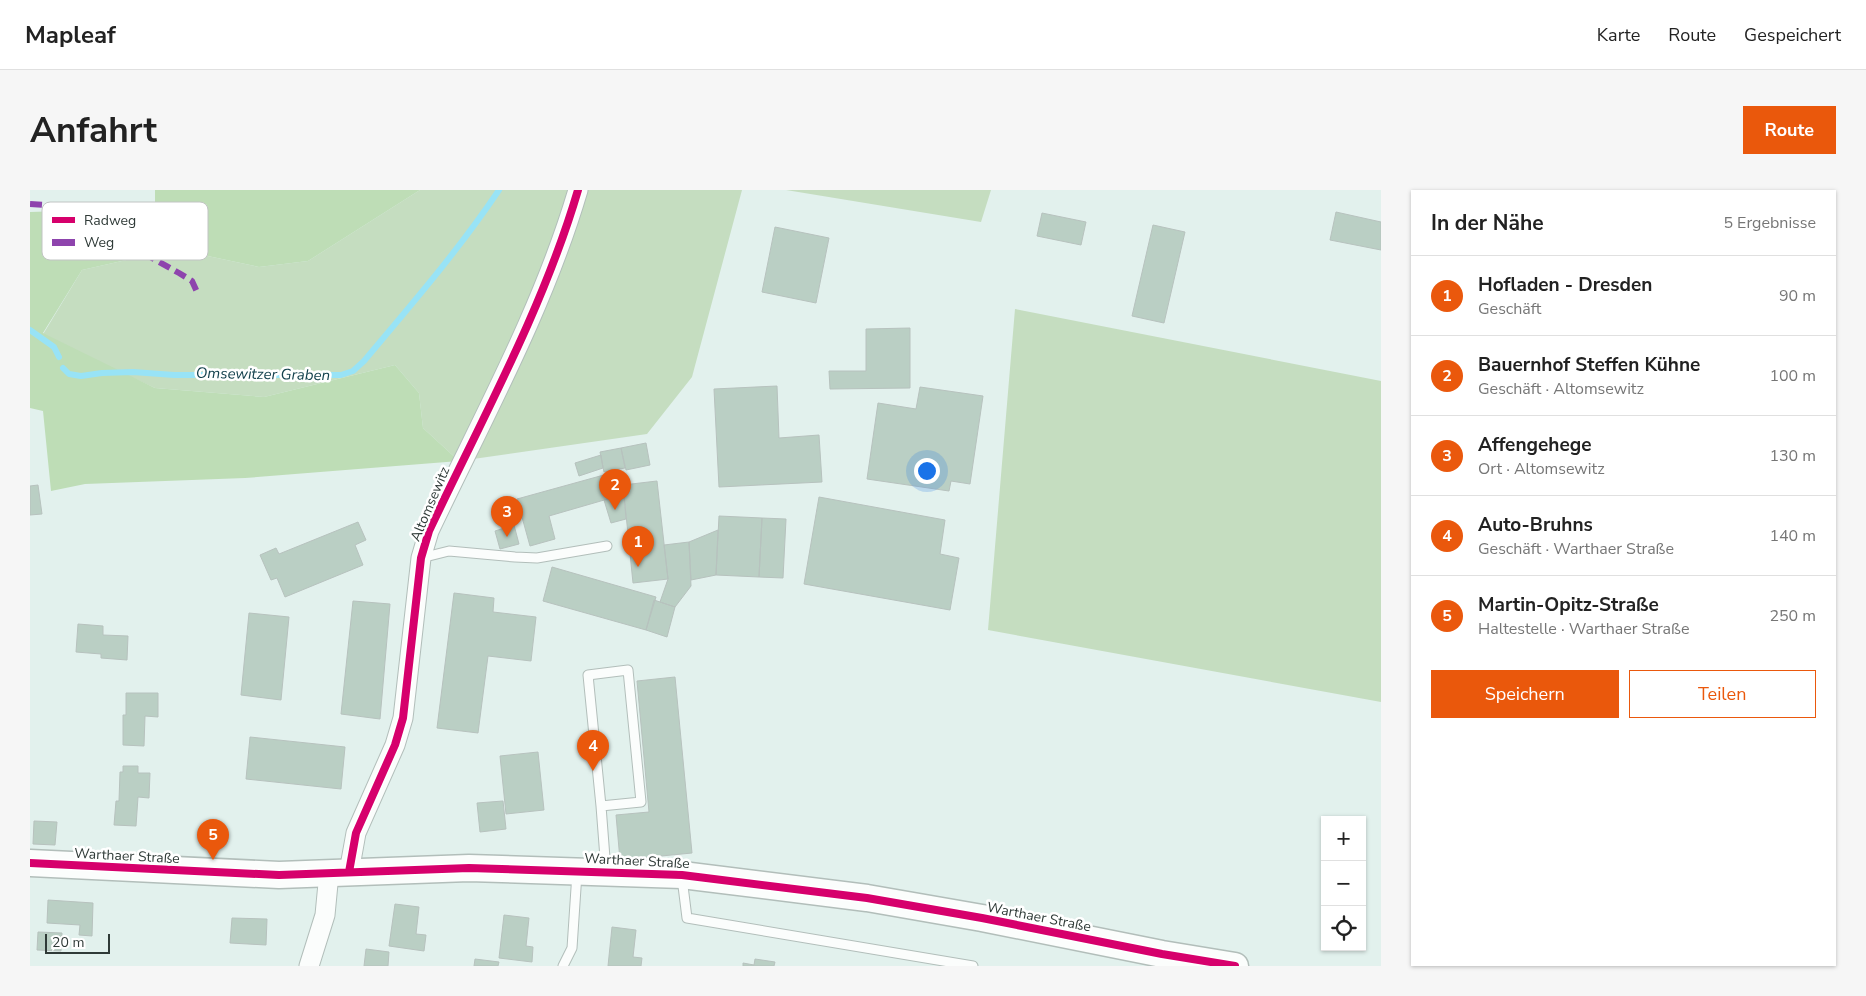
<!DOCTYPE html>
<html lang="de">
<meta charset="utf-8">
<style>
:root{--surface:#fff;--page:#f6f6f6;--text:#222;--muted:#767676;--line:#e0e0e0;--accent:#ea580c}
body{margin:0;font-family:"Nunito Sans",sans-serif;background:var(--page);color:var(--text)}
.controls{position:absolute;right:15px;bottom:15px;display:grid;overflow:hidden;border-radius:0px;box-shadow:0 1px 4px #0004}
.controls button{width:45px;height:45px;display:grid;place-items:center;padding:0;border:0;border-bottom:1px solid var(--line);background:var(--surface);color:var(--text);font:25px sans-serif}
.scale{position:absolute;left:15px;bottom:12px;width:65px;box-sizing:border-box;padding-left:5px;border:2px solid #2f3a37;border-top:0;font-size:14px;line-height:18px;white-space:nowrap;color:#2f3a37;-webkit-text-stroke:4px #fff;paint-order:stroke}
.you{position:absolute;left:896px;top:280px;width:18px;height:18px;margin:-12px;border:4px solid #fff;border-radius:50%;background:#1a73e8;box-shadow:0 0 0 8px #1a73e833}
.badge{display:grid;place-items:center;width:32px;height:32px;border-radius:50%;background:var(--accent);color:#fff;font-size:16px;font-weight:700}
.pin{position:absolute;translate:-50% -41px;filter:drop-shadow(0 1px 2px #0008)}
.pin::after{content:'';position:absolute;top:26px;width:18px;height:15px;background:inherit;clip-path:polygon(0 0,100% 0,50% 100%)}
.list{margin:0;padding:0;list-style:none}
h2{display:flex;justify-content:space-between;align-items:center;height:65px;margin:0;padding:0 20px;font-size:21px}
h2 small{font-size:16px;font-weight:400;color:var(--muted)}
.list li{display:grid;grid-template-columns:32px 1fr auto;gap:15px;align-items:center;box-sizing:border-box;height:80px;padding:0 20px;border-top:1px solid var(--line)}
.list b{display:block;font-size:19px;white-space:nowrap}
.list p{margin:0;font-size:16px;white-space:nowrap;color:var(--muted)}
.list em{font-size:16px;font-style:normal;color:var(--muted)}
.actions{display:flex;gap:10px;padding:15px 20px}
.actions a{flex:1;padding:11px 0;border:1px solid var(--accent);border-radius:0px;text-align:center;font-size:18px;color:var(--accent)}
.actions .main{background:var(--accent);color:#fff}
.icon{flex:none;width:28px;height:28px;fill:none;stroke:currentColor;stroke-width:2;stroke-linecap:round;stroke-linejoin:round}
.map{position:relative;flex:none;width:1351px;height:776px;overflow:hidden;border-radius:0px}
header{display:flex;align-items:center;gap:30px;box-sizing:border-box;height:70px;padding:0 25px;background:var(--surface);border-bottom:1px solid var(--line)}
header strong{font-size:24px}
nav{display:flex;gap:28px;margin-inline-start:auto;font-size:18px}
.intro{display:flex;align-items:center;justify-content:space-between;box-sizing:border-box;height:120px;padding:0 30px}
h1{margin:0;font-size:35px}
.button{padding:12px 22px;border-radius:0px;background:var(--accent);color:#fff;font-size:18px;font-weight:700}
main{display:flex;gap:30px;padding:0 30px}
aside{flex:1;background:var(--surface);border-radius:0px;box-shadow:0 1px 4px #0004}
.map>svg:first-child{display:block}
</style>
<header>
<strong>Mapleaf</strong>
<nav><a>Karte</a><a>Route</a><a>Gespeichert</a></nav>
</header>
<div class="intro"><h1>Anfahrt</h1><a class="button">Route</a></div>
<main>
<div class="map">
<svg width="1351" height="776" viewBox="0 0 1351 776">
<rect width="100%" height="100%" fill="#e2f1ed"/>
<!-- green -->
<path fill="#c5ddc0" d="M390,0H712L662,187L617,244L429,271L393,238L389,203L365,175L234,207L125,198L12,146L52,80L145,59L229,77L278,71Z
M756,0H961L951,32Z
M985,119L1351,191V512L958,440Z"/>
<!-- forest -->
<path fill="#beddb6" d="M125,0H390L278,71L229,77L145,59L52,80L13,143L125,198L234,207L365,175L389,203L393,238L429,271L215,288L55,294L21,301L13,221L0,218V22L125,18Z"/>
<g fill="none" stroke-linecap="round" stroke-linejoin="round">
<!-- stream -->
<path stroke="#98e3f6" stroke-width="6" d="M0,140L24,157L29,167
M33,178L39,184L51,186L72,183L103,182L144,185H311L323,181L334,171C381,115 428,61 469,0"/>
</g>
<!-- building -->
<path fill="#bacfc4" stroke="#b7c2be" d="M1306,22L1351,32V60L1300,50Z
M1012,23L1056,32L1051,55L1007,46Z
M1123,35L1155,42L1134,133L1102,126Z
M745,37L799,48L786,113L732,102Z
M880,138V198L800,199L799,181H836V139Z
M747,196L749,248L789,245L792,292L689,297L684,199Z
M890,197L953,206L940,294L921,291L919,301L837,289L848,213L886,219Z
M616,253L620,275L596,280L591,258Z
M591,258L595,278L574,282L570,262Z
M571,265L573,278L549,286L545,273Z
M581,283L588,306L519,326L525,349L500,356L487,309Z
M627,291L638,389L603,393L593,295Z
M8,295L12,324L0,325V296Z
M594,305L596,329L581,333L574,310Z
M789,307L915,330L910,364L929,368L920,420L774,394Z
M689,326L732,328L729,387L686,385Z
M732,328L756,329L753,388L729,387Z
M328,332L336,350L325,355L333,375L255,407L247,388L241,390L230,365L246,358L249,364Z
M484,335L489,354L470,359L465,341Z
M688,340L686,385L661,390L659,352Z
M659,352L661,396L645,417L630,412L638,389L634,355Z
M522,377L626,407L616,440L513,411Z
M424,403L464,408L463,422L506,427L501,471L458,466L448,543L407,538Z
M624,410L645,417L637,447L616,440Z
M323,411L360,414L350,529L311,524Z
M219,423L259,427L251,510L211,505Z
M48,434L73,436V445L98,446L97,470L71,468V464L46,462Z
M645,487L662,663L590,670L586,625L619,622L607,491Z
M96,503H128V527L115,526L114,556L93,555V525H96Z
M220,547L315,557L311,599L216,589Z
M508,562L514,620L476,624L470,566Z
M93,576H108V583H120L119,608L108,607L106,636L84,635L86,611H89L90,582H93Z
M473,611L476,639L450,642L447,613Z
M4,631L27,632L25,655L3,654Z
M18,710L63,713L62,746L49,745L50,735L17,733Z
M365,714L389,717L386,744L396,745L394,761L359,756Z
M474,725L499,728L496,756L503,757L502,772L469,768Z
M202,728L237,729L236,755L200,753Z
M582,737L606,740L603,767L612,768L611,776H578Z
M8,742L32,743L31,761L7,760Z
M336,759L359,762L358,776H334Z
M445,769L469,772L468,776H444Z
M725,769L745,772L744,776H713V773L724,775Z"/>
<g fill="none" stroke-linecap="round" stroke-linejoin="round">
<defs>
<path id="lane" d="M391,368L419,361L485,367L507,368L577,356
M571,616L558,485L598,480L611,612L571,616L576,681
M652,688L657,728L943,776
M533,776L542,758L547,683"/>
<path id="street" d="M319,682L326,643L365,555L373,528L391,368L399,341C452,229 513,119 548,0
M279,776L295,725L299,683"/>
<path id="secondary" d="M0,673L249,685L439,678L652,685L837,708L952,728L1132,764L1205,776"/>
</defs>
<!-- lane casing -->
<use href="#lane" stroke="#b2beba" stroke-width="11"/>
<!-- street casing -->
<use href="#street" stroke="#b2beba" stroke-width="21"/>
<!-- secondary casing -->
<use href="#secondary" stroke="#b2beba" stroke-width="29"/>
<!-- lane -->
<use href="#lane" stroke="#fbfdfc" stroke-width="9"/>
<!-- street -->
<use href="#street" stroke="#fbfdfc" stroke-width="19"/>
<!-- secondary -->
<use href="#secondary" stroke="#fbfdfc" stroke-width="26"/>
<!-- quiet -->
<path stroke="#8e44ad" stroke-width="6" stroke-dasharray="12 6" stroke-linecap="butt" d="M0,14L29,16L149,83L162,91L167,102"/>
<defs>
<path id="cycleway" d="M0,673L249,685L439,678L652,685L837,708L952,728L1132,764L1205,776
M319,682L326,643L365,555L373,528L391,368L399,341C452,229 513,119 548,0"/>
</defs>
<!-- cycleway casing -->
<use href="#cycleway" stroke="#fff" stroke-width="11"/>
<!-- cycleway -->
<use href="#cycleway" stroke="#d6006c" stroke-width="8"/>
</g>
<g text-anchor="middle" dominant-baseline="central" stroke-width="5" stroke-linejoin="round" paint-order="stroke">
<!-- street labels -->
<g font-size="14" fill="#2f3a37" stroke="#fff">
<text transform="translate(400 314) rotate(-67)">Altomsewitz</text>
<text transform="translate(97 666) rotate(3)">Warthaer Straße</text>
<text transform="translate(607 671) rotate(3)">Warthaer Straße</text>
<text transform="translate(1009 727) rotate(11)">Warthaer Straße</text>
</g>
<!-- water labels -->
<g font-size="15" font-style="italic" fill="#13414d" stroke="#fff">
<text transform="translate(233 184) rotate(1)">Omsewitzer Graben</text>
</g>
</g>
<!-- legend -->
<rect x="12" y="12" width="166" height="58" rx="8" fill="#fff" stroke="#c1c4c3" stroke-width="1"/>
<rect x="22" y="27" width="23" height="6" fill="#d6006c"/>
<rect x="22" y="49" width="23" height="7" fill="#8e44ad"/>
<g font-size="14" fill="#2f3a37">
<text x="54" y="35">Radweg</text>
<text x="54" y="57">Weg</text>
</g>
</svg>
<div class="controls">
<button>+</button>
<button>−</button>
<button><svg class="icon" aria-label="locate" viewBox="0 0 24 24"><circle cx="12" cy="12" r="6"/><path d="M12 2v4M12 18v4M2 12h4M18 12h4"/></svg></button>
</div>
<div class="scale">20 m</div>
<div class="you"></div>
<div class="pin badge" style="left:608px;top:377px">1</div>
<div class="pin badge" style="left:585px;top:320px">2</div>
<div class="pin badge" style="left:477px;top:347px">3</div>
<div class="pin badge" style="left:563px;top:581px">4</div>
<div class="pin badge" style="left:183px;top:670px">5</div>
</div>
<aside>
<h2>In der Nähe<small>5 Ergebnisse</small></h2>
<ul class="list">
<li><span class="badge">1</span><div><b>Hofladen - Dresden</b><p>Geschäft</p></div><em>90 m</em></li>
<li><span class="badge">2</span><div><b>Bauernhof Steffen Kühne</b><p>Geschäft · Altomsewitz</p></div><em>100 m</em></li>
<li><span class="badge">3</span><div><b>Affengehege</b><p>Ort · Altomsewitz</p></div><em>130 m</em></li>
<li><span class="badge">4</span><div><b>Auto-Bruhns</b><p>Geschäft · Warthaer Straße</p></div><em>140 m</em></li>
<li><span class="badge">5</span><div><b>Martin-Opitz-Straße</b><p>Haltestelle · Warthaer Straße</p></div><em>250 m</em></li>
</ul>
<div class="actions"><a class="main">Speichern</a><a>Teilen</a></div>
</aside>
</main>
